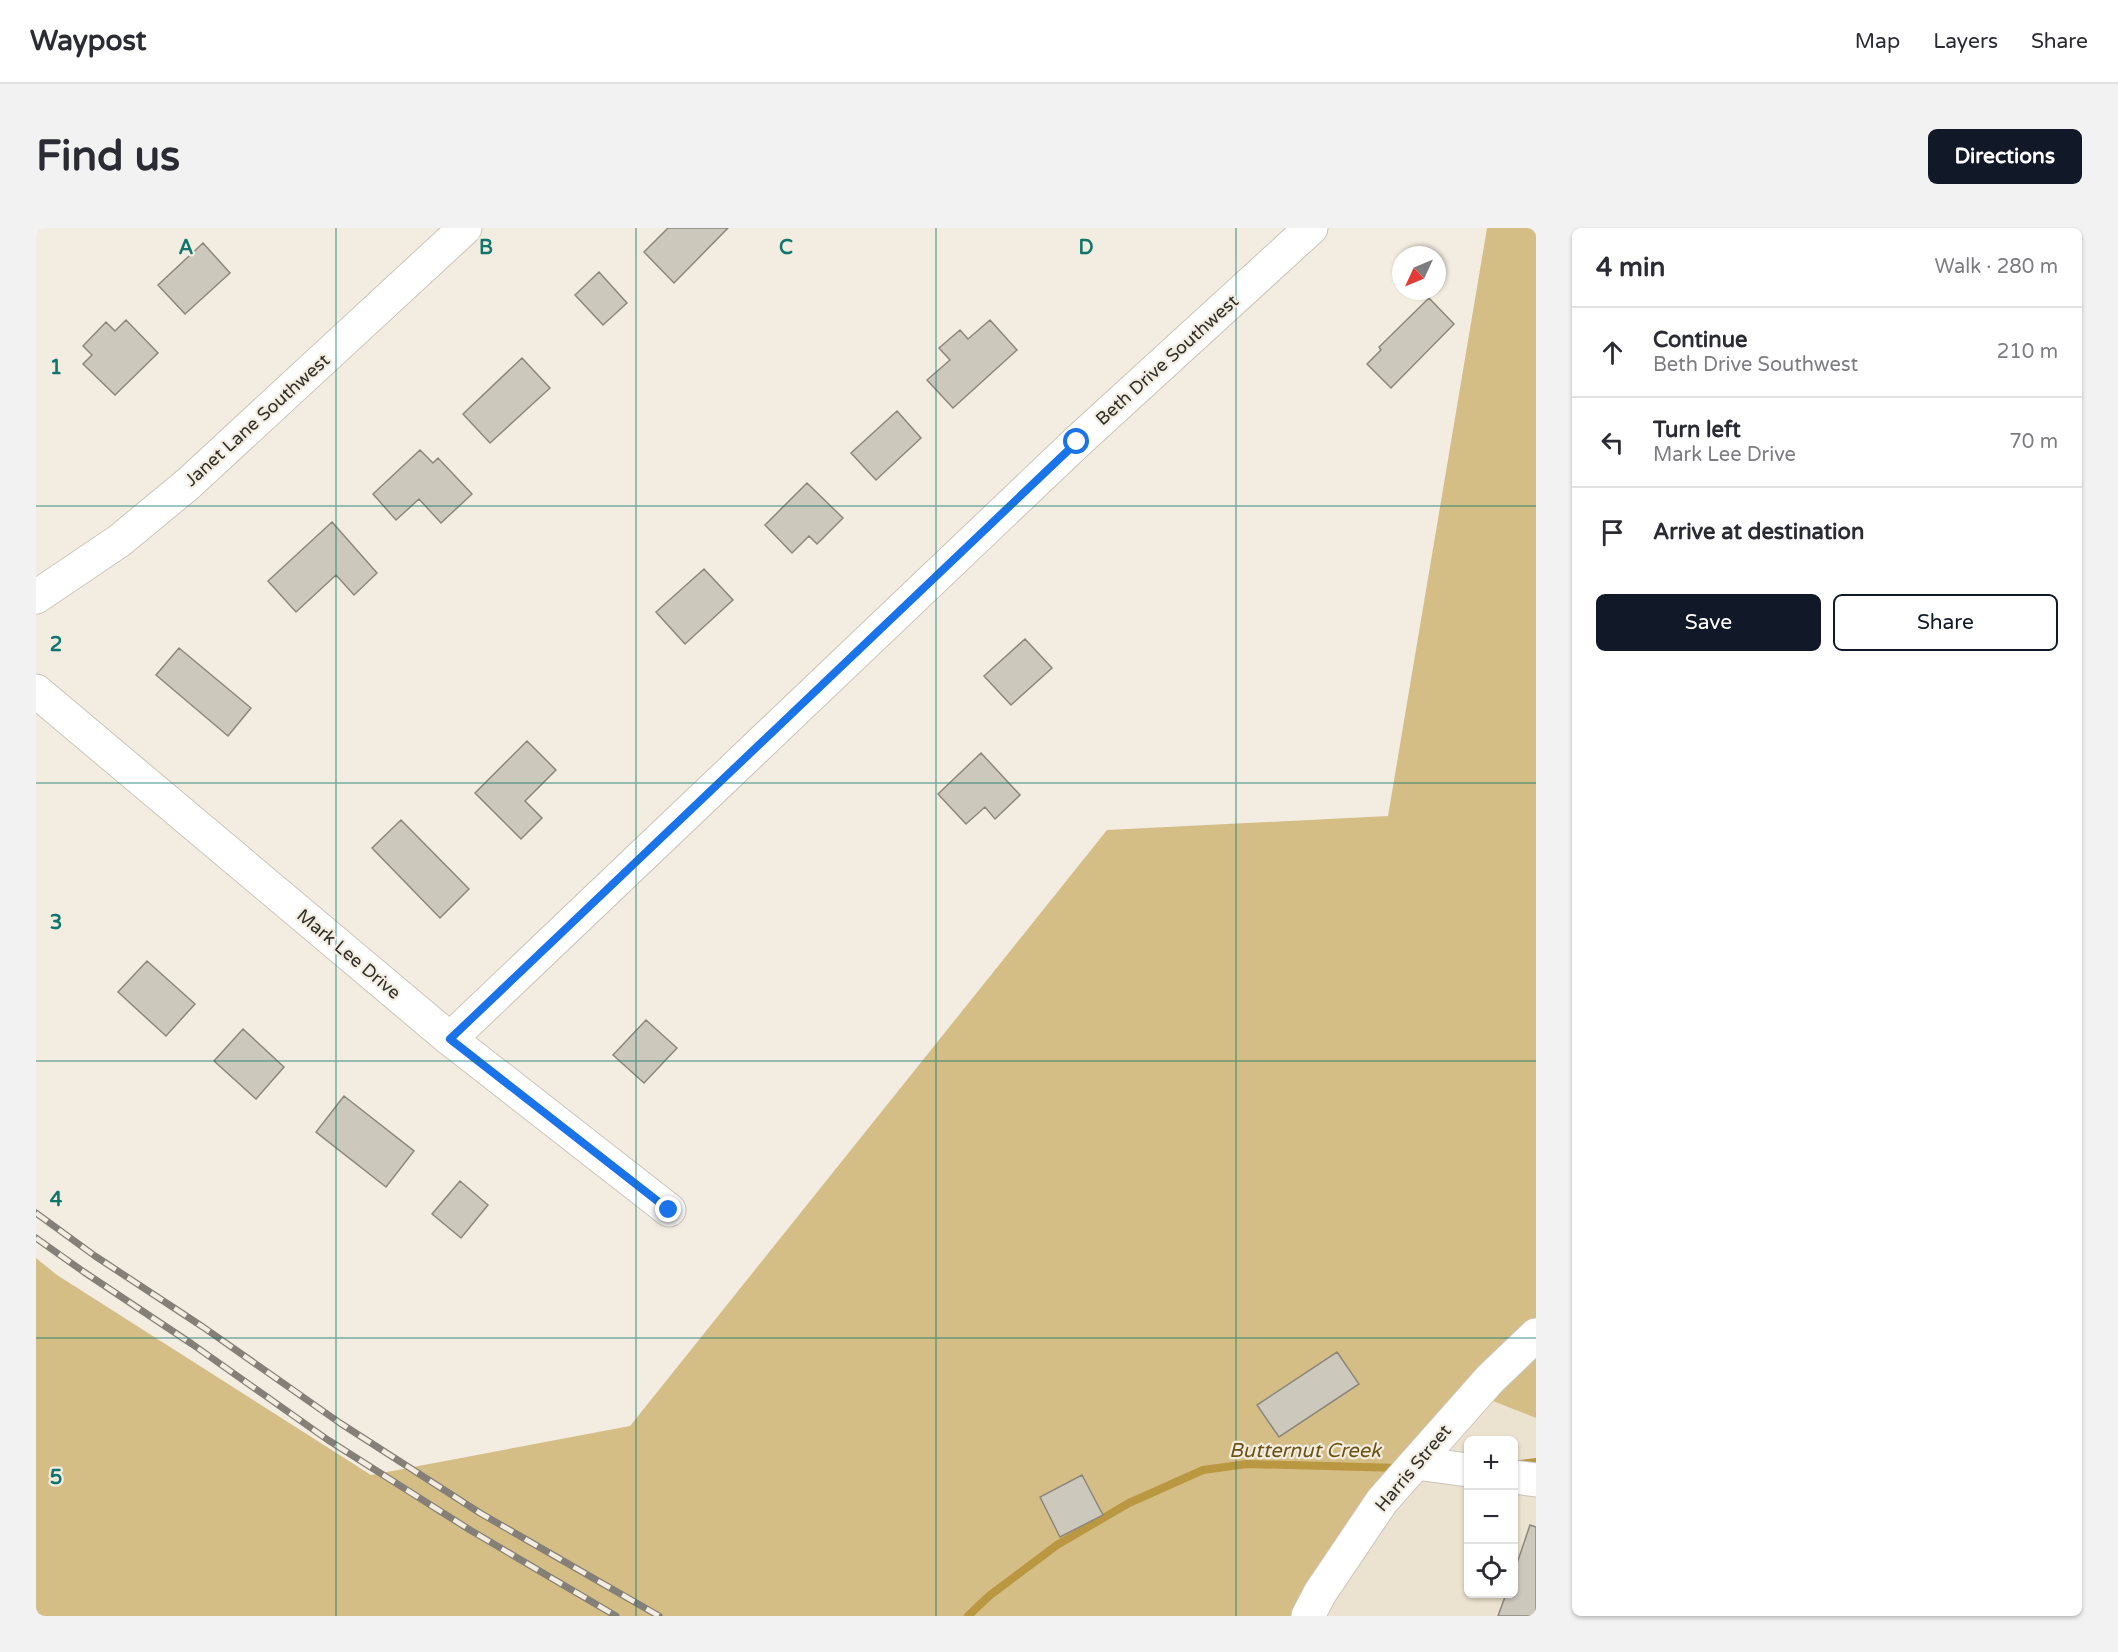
<!DOCTYPE html>
<meta charset="utf-8">
<style>
:root{--surface:#fff;--page:#f2f2f3;--text:#2b2b33;--muted:#7c7c81;--line:#e1e1e2;--accent:#111827}
body{margin:0;font-family:"Varela Round",sans-serif;background:var(--page);color:var(--text)}
.controls{position:absolute;right:18px;bottom:18px;display:grid;overflow:hidden;border-radius:9px;box-shadow:0 2px 4px #0004}
.controls button{width:54px;height:54px;display:grid;place-items:center;padding:0;border:0;border-bottom:2px solid var(--line);background:var(--surface);color:var(--text);font:30px sans-serif}
.compass{position:absolute;left:1356px;top:18px;width:54px;height:54px;border-radius:50%;background:var(--surface);box-shadow:0 2px 4px #0004;rotate:226deg}
.stop{position:absolute;width:18px;height:18px;margin:-14px;border:4px solid #1a73e8;border-radius:50%;background:#fff}
.stop.end{background:#1a73e8;border-color:#fff;box-shadow:0 2px 6px #0008}
.list{margin:0;padding:0;list-style:none}
h2{display:flex;justify-content:space-between;align-items:center;height:78px;margin:0;padding:0 24px;font-size:26px}
h2 small{font-size:20px;font-weight:400;color:var(--muted)}
.list li{display:grid;grid-template-columns:39px 1fr auto;gap:18px;align-items:center;box-sizing:border-box;height:90px;padding:0 24px;border-top:2px solid var(--line)}
.list b{display:block;font-size:22px;white-space:nowrap}
.list p{margin:0;font-size:20px;white-space:nowrap;color:var(--muted)}
.list em{font-size:20px;font-style:normal;color:var(--muted)}
.actions{display:flex;gap:12px;padding:18px 24px}
.actions a{flex:1;padding:14px 0;border:2px solid var(--accent);border-radius:9px;text-align:center;font-size:21px;color:var(--accent)}
.actions .main{background:var(--accent);color:#fff}
.icon{flex:none;width:33px;height:33px;fill:none;stroke:currentColor;stroke-width:2;stroke-linecap:round;stroke-linejoin:round}
.map{position:relative;flex:none;width:1500px;height:1388px;overflow:hidden;border-radius:9px}
header{display:flex;align-items:center;gap:36px;box-sizing:border-box;height:84px;padding:0 30px;background:var(--surface);border-bottom:2px solid var(--line)}
header strong{font-size:28px}
nav{display:flex;gap:33px;margin-inline-start:auto;font-size:21px}
.intro{display:flex;align-items:center;justify-content:space-between;box-sizing:border-box;height:144px;padding:0 36px}
h1{margin:0;font-size:42px}
.button{padding:15px 27px;border-radius:9px;background:var(--accent);color:#fff;font-size:21px;font-weight:700}
main{display:flex;gap:36px;padding:0 36px}
aside{flex:1;background:var(--surface);border-radius:9px;box-shadow:0 2px 4px #0004}
.map>svg:first-child{display:block}
</style>
<header>
<strong>Waypost</strong>
<nav><a>Map</a><a>Layers</a><a>Share</a></nav>
</header>
<div class="intro"><h1>Find us</h1><a class="button">Directions</a></div>
<main>
<div class="map">
<svg width="1500" height="1388" viewBox="0 0 1500 1388">
<rect width="100%" height="100%" fill="#f3ede1"/>
<!-- built -->
<path fill="#ebe2cf" fill-rule="evenodd" d="M1434,1164L1500,1190V1388H1286ZM1432,1212H1478V1366H1432Z"/>
<!-- green -->
<path fill="#d5bd86" d="M1451,0H1500V1190L1434,1164L1286,1388H0V1030L21,1047L335,1247L594,1198L1071,602L1352,588Z"/>
<g fill="none" stroke-linecap="round" stroke-linejoin="round">
<!-- stream -->
<path stroke="#ba9741" stroke-width="8" d="M1484,1236L1500,1234
M932,1388L953,1368L1021,1317L1093,1275L1167,1242L1211,1236L1365,1240"/>
</g>
<!-- building -->
<path fill="#cdc8bc" stroke="#8c877c" stroke-width="1.5" d="M632,0H692L638,55L608,24Z
M167,15L194,45L149,86L122,57Z
M563,44L591,75L567,97L539,67Z
M1393,70L1418,96L1355,160L1331,136L1345,122L1343,119Z
M90,92L122,125L79,167L47,136L56,127L47,118L70,94L79,103Z
M954,92L981,122L917,180L891,152L914,132L903,120L924,102L932,111Z
M486,130L514,160L454,215L427,186Z
M861,183L885,210L840,252L815,225Z
M384,222L397,235L402,230L436,266L405,295L383,271L360,292L337,266Z
M771,255L807,290L781,316L773,308L756,325L729,297Z
M296,294L341,345L318,367L300,347L260,384L232,353Z
M668,341L697,372L649,416L620,384Z
M989,411L1016,440L975,477L948,448Z
M143,420L215,480L192,508L120,447Z
M491,513L520,542L489,573L506,590L485,611L439,565Z
M945,525L984,567L959,591L949,579L930,596L902,566Z
M365,592L433,661L404,690L336,620Z
M111,733L159,776L130,808L82,764Z
M610,792L641,820L608,855L577,827Z
M207,801L248,839L220,871L178,833Z
M308,868L378,923L350,959L280,904Z
M424,953L452,977L425,1010L396,986Z
M1301,1124L1323,1156L1243,1209L1221,1177Z
M1046,1247L1067,1287L1024,1309L1004,1269Z
M1494,1297L1500,1299V1388H1462L1470,1366H1478V1344Z"/>
<g fill="none" stroke-linecap="round" stroke-linejoin="round">
<defs>
<path id="minor" d="M0,369L83,313L152,256L429,0
M0,463L414,811L633,982
M414,811L1041,214L1275,0
M1380,1235L1432,1242
M1478,1249L1500,1252
M1272,1388L1284,1365L1346,1273L1454,1151L1500,1107"/>
</defs>
<!-- minor casing -->
<use href="#minor" stroke="#cbc5b9" stroke-width="35"/>
<!-- minor -->
<use href="#minor" stroke="#fff" stroke-width="33"/>
<defs>
<path id="rail" d="M0,985L59,1028L167,1099L304,1195L444,1285L623,1388
M0,1010L48,1044L156,1116L292,1212L434,1302L580,1388"/>
</defs>
<!-- rail casing -->
<use href="#rail" stroke="#848078" stroke-width="7"/>
<!-- rail -->
<use href="#rail" stroke="#f3ede1" stroke-width="4.5" stroke-dasharray="14" stroke-linecap="butt"/>
</g>
<g fill="none" stroke-linecap="round" stroke-linejoin="round">
<!-- route -->
<path stroke="#1a73e8" stroke-width="8" d="M633,982L414,811L1041,214"/>
</g>
<!-- grid -->
<path fill="none" stroke="#0f766e" stroke-width="1.5" stroke-opacity="0.55" d="M300,0V1388M600,0V1388M900,0V1388M1200,0V1388M0,278H1500M0,555H1500M0,833H1500M0,1110H1500"/>
<g text-anchor="middle" dominant-baseline="central" stroke-width="4.5" stroke-linejoin="round" paint-order="stroke">
<!-- street labels -->
<g font-size="18" fill="#312f2a" stroke="#f3ede1">
<text transform="translate(1131 132) rotate(-42)">Beth Drive Southwest</text>
<text transform="translate(221 192) rotate(-42)">Janet Lane Southwest</text>
<text transform="translate(313 726) rotate(40)">Mark Lee Drive</text>
<text transform="translate(1377 1240) rotate(-50)">Harris Street</text>
</g>
<!-- water labels -->
<g font-size="20" font-style="italic" fill="#6c5312" stroke="#f3ede1">
<text x="1269" y="1223">Butternut Creek</text>
</g>
</g>
<g font-size="20" text-anchor="middle" font-weight="bold" fill="#0f766e" stroke="#f3ede1" stroke-width="4.5" stroke-linejoin="round" paint-order="stroke">
<text x="150" y="26">A</text>
<text x="450" y="26">B</text>
<text x="750" y="26">C</text>
<text x="1050" y="26">D</text>
<text x="20" y="146">1</text>
<text x="20" y="423">2</text>
<text x="20" y="701">3</text>
<text x="20" y="978">4</text>
<text x="20" y="1256">5</text>
</g>
</svg>
<div class="controls">
<button>+</button>
<button>−</button>
<button><svg class="icon" aria-label="locate" viewBox="0 0 24 24"><circle cx="12" cy="12" r="6"/><path d="M12 2v4M12 18v4M2 12h4M18 12h4"/></svg></button>
</div>
<svg class="compass" viewBox="-18 -18 36 36"><path d="M0-13l5 13h-10z" fill="#e53935"/><path d="M0 13l5-13h-10z" fill="#7c7c81"/></svg>
<div class="stop" style="left:1041px;top:214px"></div>
<div class="stop end" style="left:633px;top:982px"></div>
</div>
<aside>
<h2>4 min<small>Walk · 280 m</small></h2>
<ul class="list">
<li><svg class="icon" aria-label="ahead" viewBox="0 0 24 24"><path d="M12 20V5M6 11l6-6 6 6"/></svg><div><b>Continue</b><p>Beth Drive Southwest</p></div><em>210 m</em></li>
<li><svg class="icon" aria-label="left" viewBox="0 0 24 24"><path d="M17 20v-9H6M10 6l-5 5 5 5"/></svg><div><b>Turn left</b><p>Mark Lee Drive</p></div><em>70 m</em></li>
<li><svg class="icon" aria-label="arrive" viewBox="0 0 24 24"><path d="M6 21V4h12l-3 4 3 4H6"/></svg><div><b>Arrive at destination</b></div></li>
</ul>
<div class="actions"><a class="main">Save</a><a>Share</a></div>
</aside>
</main>
